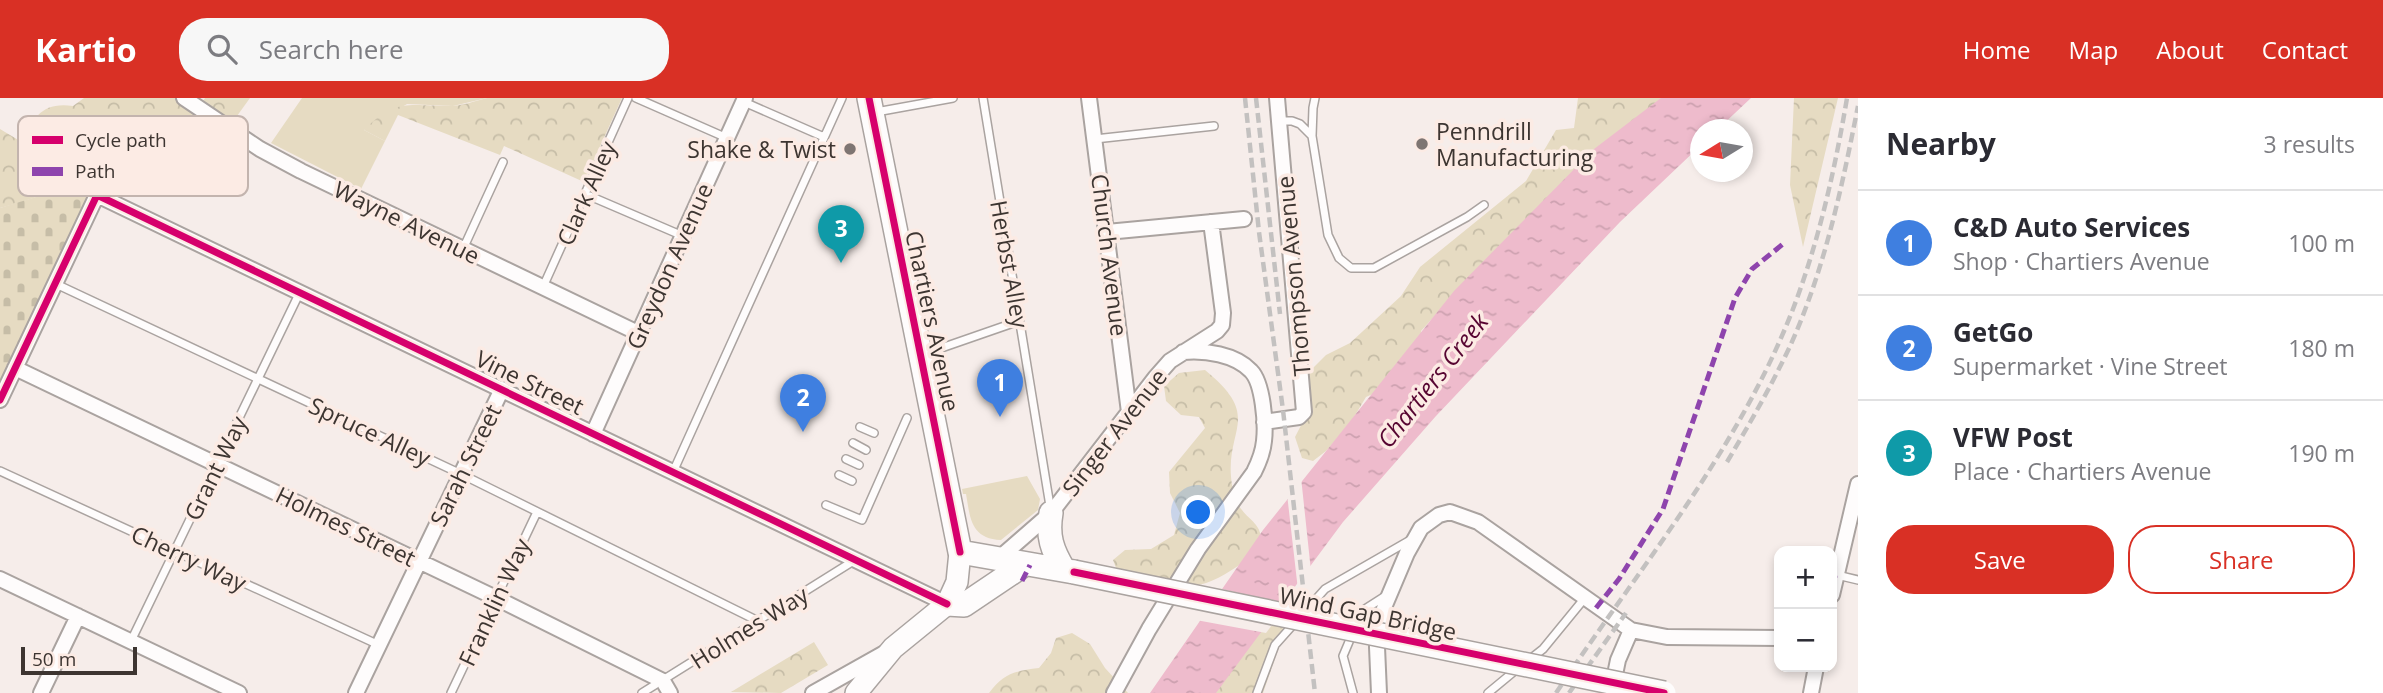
<!DOCTYPE html>
<meta charset="utf-8">
<style>
:root{--surface:#fff;--page:#f7f7f7;--text:#2b2b33;--muted:#7c7c81;--line:#e1e1e2;--accent:#d93025}
body{margin:0;font-family:"Open Sans",sans-serif;background:var(--page);color:var(--text)}
.controls{position:absolute;right:21px;bottom:21px;display:grid;overflow:hidden;border-radius:14px;box-shadow:0 4px 10px #0003}
.controls button{width:63px;height:63px;display:grid;place-items:center;padding:0;border:0;border-bottom:2px solid var(--line);background:var(--surface);color:var(--text);font:35px sans-serif}
.compass{position:absolute;left:1690px;top:21px;width:63px;height:63px;border-radius:50%;background:var(--surface);box-shadow:0 4px 10px #0003;rotate:259deg}
.scale{position:absolute;left:21px;bottom:18px;width:116px;box-sizing:border-box;padding-left:7px;border:4px solid #3d3531;border-top:0;font-size:19px;line-height:24px;white-space:nowrap;color:#3d3531;-webkit-text-stroke:5px #fcebe4;paint-order:stroke}
.you{position:absolute;left:1199px;top:415px;width:24px;height:24px;margin:-18px;border:5px solid #fff;border-radius:50%;background:#1a73e8;box-shadow:0 0 0 10px #1a73e833}
.badge{display:grid;place-items:center;width:46px;height:46px;border-radius:50%;background:var(--accent);color:#fff;font-size:23px;font-weight:700}
.pin{position:absolute;translate:-50% -58px;filter:drop-shadow(0 2px 4px #0008)}
.pin::after{content:'';position:absolute;top:37px;width:24px;height:21px;background:inherit;clip-path:polygon(0 0,100% 0,50% 100%)}
.list{margin:0;padding:0;list-style:none}
h2{display:flex;justify-content:space-between;align-items:center;height:91px;margin:0;padding:0 28px;font-size:30px}
h2 small{font-size:23px;font-weight:400;color:var(--muted)}
.list li{display:grid;grid-template-columns:46px 1fr auto;gap:21px;align-items:center;box-sizing:border-box;height:105px;padding:0 28px;border-top:2px solid var(--line)}
.list b{display:block;font-size:26px;white-space:nowrap}
.list p{margin:0;font-size:23px;white-space:nowrap;color:var(--muted)}
.list em{font-size:23px;font-style:normal;color:var(--muted)}
.actions{display:flex;gap:14px;padding:21px 28px}
.actions a{flex:1;padding:16px 0;border:2px solid var(--accent);border-radius:28px;text-align:center;font-size:24px;color:var(--accent)}
.actions .main{background:var(--accent);color:#fff}
.icon{flex:none;width:38px;height:38px;fill:none;stroke:currentColor;stroke-width:2;stroke-linecap:round;stroke-linejoin:round}
.map{position:relative;flex:none;width:1858px;height:595px;overflow:hidden}
header{display:flex;align-items:center;gap:42px;box-sizing:border-box;height:98px;padding:0 35px;background:var(--accent);color:#fff}
header strong{font-size:33px}
nav{display:flex;gap:38px;margin-inline-start:auto;font-size:24px}
.search{width:490px;height:63px;background:var(--page);display:flex;align-items:center;gap:18px;box-sizing:border-box;padding:0 24px;border-radius:28px;color:var(--muted);font-size:26px}
main{display:flex}
aside{flex:1;background:var(--surface)}
.map>svg:first-child{display:block}
</style>
<header>
<strong>Kartio</strong>
<div class="search"><svg class="icon" aria-label="search" viewBox="0 0 24 24"><circle cx="10" cy="10" r="6"/><path d="M15 15l6 6"/></svg>Search here</div>
<nav><a>Home</a><a>Map</a><a>About</a><a>Contact</a></nav>
</header>
<main>
<div class="map">
<svg width="1858" height="595" viewBox="0 0 1858 595">
<defs>
<pattern id="forest-crowns" width="20" height="18" patternUnits="userSpaceOnUse" patternTransform="scale(1.75)"><rect width="20" height="18" fill="#e6dbc2"/><path d="M2 6a3 3 0 1 1 6 0M12 15a3 3 0 1 1 6 0" fill="none" stroke="#c6bda7"/></pattern>
<pattern id="cemetery-stones" width="16" height="16" patternUnits="userSpaceOnUse" patternTransform="scale(1.75)"><rect width="16" height="16" fill="#e6dbc2"/><path d="M2 7V4a2 2 0 0 1 4 0v3zM10 15v-3a2 2 0 0 1 4 0v3z" fill="#c6bda7"/></pattern>
<pattern id="water-ripples" width="26" height="14" patternUnits="userSpaceOnUse" patternTransform="scale(1.75)"><rect width="26" height="14" fill="#ebc"/><path d="M2 4q2-2 4 0t4 0M15 11q2-2 4 0t4 0" fill="none" stroke="#cda1b0"/></pattern>
</defs>
<rect width="100%" height="100%" fill="#f6edea"/>
<!-- green -->
<path fill="#e6dbc2" d="M302,0H487L453,8L407,6L364,32L385,43L361,91L271,45Z
M101,52H129L109,95L96,97L75,87L7,108L46,94L65,80L69,70L75,63Z
M1027,378L1040,401L1038,412L1001,442C970,441 970,418 966,396H963L962,391Z"/>
<!-- forest -->
<path fill="url(#forest-crowns)" d="M84,0H180L220,26C215,44 205,67 182,65C175,64 169,59 163,57C144,53 123,50 104,51C72,55 70,81 46,94C32,101 15,106 0,110V31L20,43C36,19 41,4 73,8Z
M205,0H250L237,18L223,23L200,8Z
M487,0H622L584,84L504,48L500,57L398,17L385,43L364,32C396,0 408,8 449,8C462,8 475,3 487,0Z
M1578,0H1668L1450,201L1421,233L1424,250L1386,290L1366,299L1351,324L1326,353L1313,363L1302,360L1295,339L1311,308L1308,275L1326,257L1350,245L1401,198L1420,169L1526,83L1556,32L1574,30Z
M1794,0H1838L1803,149L1790,87Z
M1205,272C1265,321 1223,330 1232,387C1233,394 1237,407 1242,412C1250,423 1261,426 1261,442C1261,454 1250,460 1241,466C1227,475 1211,486 1193,488C1178,489 1135,478 1118,475L1113,462L1125,452L1151,451L1174,437L1180,415L1170,395L1169,374L1205,330L1199,319L1181,317L1166,303L1164,288L1179,275Z
M1261,509L1289,521L1263,595H1194Z
M1072,535L1090,546L1105,570L1128,595H989C1004,575 1015,573 1039,570L1051,555L1056,540Z
M814,544L828,567L781,595L731,594Z"/>
<!-- cemetery -->
<path fill="url(#cemetery-stones)" d="M75,87L96,97L0,299V110Z"/>
<!-- water -->
<path fill="url(#water-ripples)" d="M1661,0H1751L1718,31L1700,32V48L1620,124L1436,318L1343,424L1216,595H1150L1263,432L1454,193L1594,51Z"/>
<!-- pier -->
<path fill="#f6edea" d="M1301,379L1311,473L1298,492L1287,396Z
M1218,490L1287,507L1266,535L1196,522Z"/>
<g fill="none" stroke-linecap="round" stroke-linejoin="round">
<defs>
<path id="lane" d="M636,0L727,40
M983,0L1051,414
M744,4L824,39
M876,14L953,0
M1279,23H1292L1300,26L1312,38L1328,137L1339,160L1351,170H1374L1467,119L1484,107
M1312,38L1313,10L1315,0
M1095,41L1214,28
M585,96L683,138
M463,151L503,64
M56,186L461,376L758,523
M543,189L628,0
M924,256L1019,223
M860,329L874,335
M853,345L866,352
M846,361L859,367
M0,373L379,547
M673,374L842,0
M839,377L852,383
M826,407L862,422L907,320
M1837,477L1858,482
M131,543L299,196
M1529,562L1543,551L1584,501
M451,595L537,414
M642,595L855,462
M1257,595L1275,547L1325,491L1412,441
M1353,595L1343,558L1362,513L1387,497
M1488,595L1517,571"/>
<path id="street" d="M184,0L260,51L301,73L638,235
M1089,0L1129,314
M1107,134L1244,121
M15,270L496,500L663,583L670,595
M0,302L97,97L947,506
M1264,324L1299,319L1304,314L1277,0
M593,336L745,0
M997,462L1051,415L1155,280L1170,263L1217,233L1222,227L1223,215L1211,124
M0,481L239,595
M1832,497L1858,386
M1612,591L1618,562L1631,532
M41,595L78,518
M356,595L502,291
M813,595L886,554
M1114,595L1149,531L1198,451L1254,374C1259,364 1263,354 1264,343C1266,326 1263,285 1251,273C1235,256 1205,252 1183,254
M1379,595L1377,549L1379,529L1385,507L1407,455L1421,430L1439,417L1450,414L1478,424L1631,532L1667,539L1779,540
M1811,595L1816,569"/>
<path id="secondary" d="M856,595L893,550L947,506L957,484L960,454"/>
<path id="primary" d="M869,0L960,454L1074,474
M1051,415C1047,438 1052,452 1064,472
M947,506L964,507L1025,466"/>
</defs>
<!-- lane casing -->
<use href="#lane" stroke="#aaa3a0" stroke-width="10"/>
<!-- street casing -->
<use href="#street" stroke="#aaa3a0" stroke-width="18"/>
<!-- secondary casing -->
<use href="#secondary" stroke="#aaa3a0" stroke-width="24"/>
<!-- primary casing -->
<use href="#primary" stroke="#aaa3a0" stroke-width="26"/>
<!-- lane -->
<use href="#lane" stroke="#fefcfc" stroke-width="7"/>
<!-- street -->
<use href="#street" stroke="#fefcfc" stroke-width="14"/>
<!-- secondary -->
<use href="#secondary" stroke="#fefcfc" stroke-width="21"/>
<!-- primary -->
<use href="#primary" stroke="#fefcfc" stroke-width="23"/>
<!-- rail -->
<path stroke="#c3c1c0" stroke-width="4.5" stroke-dasharray="10 5" stroke-linecap="butt" d="M1245,0L1259,134L1283,312L1315,595
M1256,0L1280,216
M1727,364C1750,325 1772,287 1791,246C1825,170 1842,89 1858,8
M1556,595C1639,470 1738,353 1793,211C1819,143 1835,71 1847,0
M1569,595L1626,515"/>
<defs>
<path id="primary-bridge" d="M1074,474L1664,595"/>
</defs>
<!-- primary-bridge casing -->
<use href="#primary-bridge" stroke="#aaa3a0" stroke-width="26" stroke-linecap="butt"/>
<!-- primary-bridge -->
<use href="#primary-bridge" stroke="#fefcfc" stroke-width="23"/>
<!-- quiet -->
<path stroke="#8e44ad" stroke-width="5" stroke-dasharray="10 5" stroke-linecap="butt" d="M1832,478L1837,477
M1022,483L1030,467
M1596,510L1619,481L1663,411L1735,200L1752,171L1783,146"/>
<defs>
<path id="cycleway" d="M869,0L960,454
M0,302L97,97L947,506
M1074,474L1664,595"/>
</defs>
<!-- cycleway casing -->
<use href="#cycleway" stroke="#fcebe4" stroke-width="11"/>
<!-- cycleway -->
<use href="#cycleway" stroke="#d6006c" stroke-width="7"/>
</g>
<!-- markers -->
<g fill="#7e7572" stroke="#fcebe4" stroke-width="2.5">
<circle cx="1422" cy="46" r="7"/>
<circle cx="850" cy="51" r="7"/>
</g>
<g text-anchor="middle" dominant-baseline="central" stroke-width="7" stroke-linejoin="round" paint-order="stroke">
<!-- poi labels -->
<g font-size="23" fill="#3d3531" stroke="#fcebe4" text-anchor="start">
<text x="1436" y="33">Penndrill<tspan x="1436" dy="26">Manufacturing</tspan></text>
<text x="836" y="51" text-anchor="end">Shake &amp; Twist</text>
</g>
<!-- street labels -->
<g font-size="23" fill="#3d3531" stroke="#fcebe4">
<text transform="translate(586 95) rotate(-66)">Clark Alley</text>
<text transform="translate(407 124) rotate(26)">Wayne Avenue</text>
<text transform="translate(1110 157) rotate(83)">Church Avenue</text>
<text transform="translate(1010 166) rotate(80)">Herbst Alley</text>
<text transform="translate(669 168) rotate(-66)">Greydon Avenue</text>
<text transform="translate(1293 178) rotate(-95)">Thompson Avenue</text>
<text transform="translate(933 223) rotate(78)">Chartiers Avenue</text>
<text transform="translate(530 284) rotate(26)">Vine Street</text>
<text transform="translate(370 333) rotate(25)">Spruce Alley</text>
<text transform="translate(1114 334) rotate(-52)">Singer Avenue</text>
<text transform="translate(465 367) rotate(-64)">Sarah Street</text>
<text transform="translate(215 370) rotate(-64)">Grant Way</text>
<text transform="translate(346 428) rotate(26)">Holmes Street</text>
<text transform="translate(189 460) rotate(25)">Cherry Way</text>
<text transform="translate(494 504) rotate(-65)">Franklin Way</text>
<text transform="translate(1368 515) rotate(12)">Wind Gap Bridge</text>
<text transform="translate(749 529) rotate(-32)">Holmes Way</text>
</g>
<!-- water labels -->
<g font-size="24" font-style="italic" fill="#570531" stroke="#fcebe4">
<text transform="translate(1432 282) rotate(-52)">Chartiers Creek</text>
</g>
</g>
<!-- legend -->
<rect x="18" y="18" width="230" height="80" rx="10" fill="#fcebe4" stroke="#c3b4ae" stroke-width="2"/>
<rect x="32" y="38" width="31" height="8" fill="#d6006c"/>
<rect x="32" y="69" width="31" height="9" fill="#8e44ad"/>
<g font-size="19" fill="#3d3531">
<text x="75" y="49">Cycle path</text>
<text x="75" y="80">Path</text>
</g>
</svg>
<div class="controls">
<button>+</button>
<button>−</button>
</div>
<svg class="compass" viewBox="-18 -18 36 36"><path d="M0-13l5 13h-10z" fill="#e53935"/><path d="M0 13l5-13h-10z" fill="#7c7c81"/></svg>
<div class="scale">50 m</div>
<div class="you"></div>
<div class="pin badge" style="left:1000px;top:319px;background:#3f7fe0">1</div>
<div class="pin badge" style="left:803px;top:334px;background:#3f7fe0">2</div>
<div class="pin badge" style="left:841px;top:165px;background:#0f9aa8">3</div>
</div>
<aside>
<h2>Nearby<small>3 results</small></h2>
<ul class="list">
<li><span class="badge" style="background:#3f7fe0">1</span><div><b>C&amp;D Auto Services</b><p>Shop · Chartiers Avenue</p></div><em>100 m</em></li>
<li><span class="badge" style="background:#3f7fe0">2</span><div><b>GetGo</b><p>Supermarket · Vine Street</p></div><em>180 m</em></li>
<li><span class="badge" style="background:#0f9aa8">3</span><div><b>VFW Post</b><p>Place · Chartiers Avenue</p></div><em>190 m</em></li>
</ul>
<div class="actions"><a class="main">Save</a><a>Share</a></div>
</aside>
</main>
